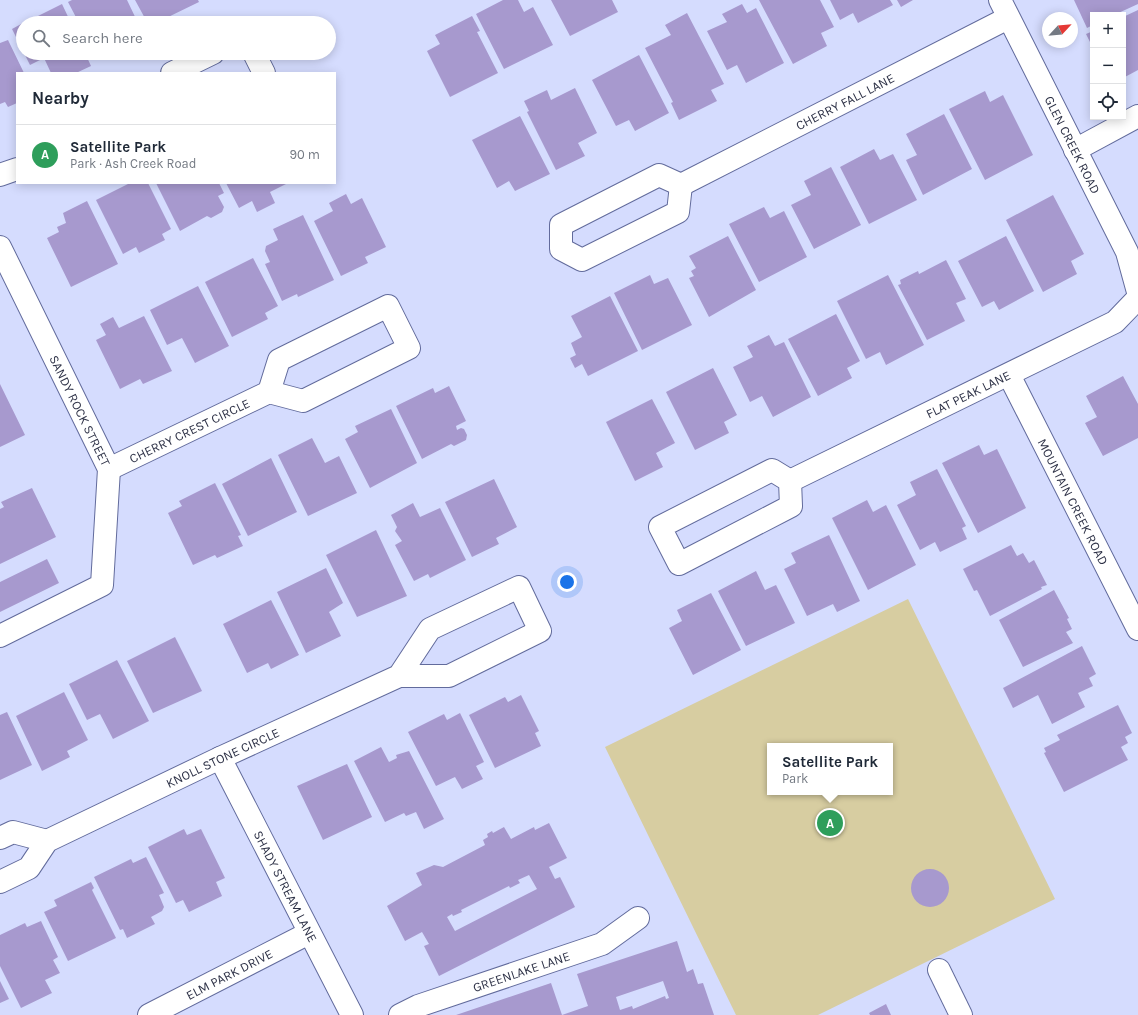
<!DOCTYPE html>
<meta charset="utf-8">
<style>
:root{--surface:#fff;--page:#f6f6f7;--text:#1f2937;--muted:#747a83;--line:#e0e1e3;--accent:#db2777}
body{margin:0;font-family:Karla,sans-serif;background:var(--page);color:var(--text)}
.controls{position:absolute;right:12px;top:12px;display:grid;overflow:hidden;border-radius:0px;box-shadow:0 2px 10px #0003}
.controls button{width:36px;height:36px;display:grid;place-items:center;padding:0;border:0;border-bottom:1px solid var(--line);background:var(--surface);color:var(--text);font:20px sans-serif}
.compass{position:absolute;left:1042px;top:12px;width:36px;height:36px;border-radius:50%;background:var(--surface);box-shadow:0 2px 10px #0003;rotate:64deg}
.you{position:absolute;left:567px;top:582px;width:14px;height:14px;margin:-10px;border:3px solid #fff;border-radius:50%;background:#1a73e8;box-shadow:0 0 0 6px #1a73e833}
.badge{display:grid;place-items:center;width:26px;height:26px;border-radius:50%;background:var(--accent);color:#fff;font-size:13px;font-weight:700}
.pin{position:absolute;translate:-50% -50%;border:2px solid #fff;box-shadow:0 1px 4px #0006}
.popup{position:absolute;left:767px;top:743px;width:126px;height:52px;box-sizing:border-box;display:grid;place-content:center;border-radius:0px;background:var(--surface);filter:drop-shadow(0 1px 3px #0005);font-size:13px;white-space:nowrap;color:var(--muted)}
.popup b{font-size:15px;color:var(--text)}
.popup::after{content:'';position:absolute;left:50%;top:100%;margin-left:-8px;border:8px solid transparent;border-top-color:var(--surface)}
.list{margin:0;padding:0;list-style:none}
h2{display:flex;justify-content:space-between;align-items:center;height:52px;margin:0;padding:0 16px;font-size:17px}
h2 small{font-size:13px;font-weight:400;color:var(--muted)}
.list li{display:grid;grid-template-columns:26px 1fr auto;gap:12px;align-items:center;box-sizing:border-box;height:60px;padding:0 16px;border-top:1px solid var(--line)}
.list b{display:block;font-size:15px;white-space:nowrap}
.list p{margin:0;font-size:13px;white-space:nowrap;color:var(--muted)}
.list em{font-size:13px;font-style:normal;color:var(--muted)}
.icon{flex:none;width:22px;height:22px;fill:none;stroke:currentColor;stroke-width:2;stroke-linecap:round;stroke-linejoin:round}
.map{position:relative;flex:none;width:1138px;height:1015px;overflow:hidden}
.search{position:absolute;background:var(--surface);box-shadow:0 2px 10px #0003;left:16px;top:16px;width:320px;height:44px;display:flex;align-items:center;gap:10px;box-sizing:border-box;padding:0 14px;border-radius:22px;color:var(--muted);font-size:15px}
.panel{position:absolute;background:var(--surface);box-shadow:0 2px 10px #0003;left:16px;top:72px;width:320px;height:112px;border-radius:0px}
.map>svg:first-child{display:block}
</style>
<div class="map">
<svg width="1138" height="1015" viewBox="0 0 1138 1015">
<rect width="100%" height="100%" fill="#d5dcfe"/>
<!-- green -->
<path fill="#d7cda1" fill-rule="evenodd" d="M908,599L1055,899L818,1015H736L605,747ZM770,746H890V792H770Z"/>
<!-- building -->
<path fill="#a799ce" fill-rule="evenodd" d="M72,0H127L138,23H79L68,2Z
M135,0H198L199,2L162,20L159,16L147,22Z
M503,0H518L524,12L533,7L553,45L504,69L476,14Z
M551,0H612L618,12L570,36Z
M759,0H820L834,27L821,33L827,46L793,64Z
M830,0H890L893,5L858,23L853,13L840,20Z
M897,0H913L901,7Z
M1074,0H1138V4L1114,15H1093V25L1087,28Z
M62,4L71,23H24Z
M742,4L747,13L756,8L784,63L746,83L737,65L727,70L707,31L727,22L722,14Z
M1138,10V70L1123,78V17Z
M687,13L724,84L711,90L717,101L679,120L671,103L673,102L645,48L671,35L665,25Z
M472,16L480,31L477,32L498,73L450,97L427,51L440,44L435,35Z
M23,23V51L12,29Z
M1093,31V48L1086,34Z
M8,40L24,73H17V103L8,107L5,102L0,104V43Z
M24,53H85L91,66L76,73H51L44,58L30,65Z
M92,53H104L94,58Z
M639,55L669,113L635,131L629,120L616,126L592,80Z
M575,88L597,133L578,143L585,156L556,170L527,112L529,111L524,101L547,90L551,100Z
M985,91L990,102L1003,95L1033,155L985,180L949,109Z
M944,114L972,169L923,195L906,160L917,155L906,134Z
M520,116L550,174L515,191L509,181L497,188L472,140Z
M874,149L880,160L893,154L917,200L869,224L840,167Z
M831,167L861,225L814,249L791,205L811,195L804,181Z
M130,183H148L171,229L162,234L165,240L139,253L136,247L123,254L96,200Z
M156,183H219L224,193L218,196L224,207L222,212L211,218L207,216L180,231Z
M226,183H288L270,192L275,203L257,212L252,201L239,208Z
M346,194L351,204L362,198L386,247L365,257L368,263L341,276L314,221L333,211L329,203Z
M1053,195L1084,254L1071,261L1077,274L1043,292L1006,220Z
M87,201L118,264L71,287L47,238L59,232L57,227L66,223L63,213Z
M764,207L770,218L784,211L807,257L759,282L729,224Z
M303,215L334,280L298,297L297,294L282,301L265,264L270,262L265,251L266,246L278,240L273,229Z
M728,236L756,290L709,317L689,278L694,276L691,271L696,268L689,256Z
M1006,236L1034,291L999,310L994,301L982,307L958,261Z
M253,258L278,306L265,313L268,319L232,337L205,282Z
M946,260L966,299L956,303L965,321L927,340L898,285L901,284L900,280L918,271L919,274Z
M650,275L654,284L668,278L692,325L642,350L614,293Z
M888,275L924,345L886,365L880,352L866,359L837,301Z
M198,286L229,346L195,363L182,338L167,345L150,310Z
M610,296L638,351L588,376L582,364L575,368L570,358L576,355L571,343L582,337L571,316Z
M836,314L860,361L847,368L852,378L818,396L788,339Z
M144,316L172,371L143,384L140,379L120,389L96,340L106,335L100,324L113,317L119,328Z
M769,335L775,346L784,342L811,397L773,417L762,396L750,402L733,367L753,357L747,346Z
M713,368L737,415L724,422L729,433L695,450L666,392Z
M1123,376L1138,404V438L1103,456L1085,423L1097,417L1086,396Z
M0,384L25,435L0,447Z
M449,386L466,421L456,426L457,430L461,428L464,429L467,435L466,440L454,446L451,444L422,459L396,406L433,388L435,393Z
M652,399L675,443L656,453L663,467L635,481L606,422Z
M391,409L417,463L370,488L345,439L358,432L355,426Z
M312,438L325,463L339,456L357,493L308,516L278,455Z
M979,445L984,455L997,449L1026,508L978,533L942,463Z
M271,458L297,512L248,536L222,484Z
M937,469L966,526L962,528L967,539L940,552L935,542L920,550L897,505L916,495L910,482Z
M494,479L517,527L496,538L499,544L472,557L445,502Z
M215,483L241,535L238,536L243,546L217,558L215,555L193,565L168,513L182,506L179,501Z
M32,488L56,537L0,564V509L4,507L1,502Z
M867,500L873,512L886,505L916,565L868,590L832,518Z
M413,503L420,517L440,508L466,560L430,578L428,574L414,581L395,545L402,541L395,531L397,527L391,515Z
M376,530L407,596L357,617L326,555Z
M829,535L860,601L837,612L833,604L807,616L784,569L796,563L791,553Z
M1011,545L1017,556L1023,553L1029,563L1034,560L1047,585L1041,587L1042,589L990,616L977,590L974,591L963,569Z
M47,559L59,583L0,612V582Z
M326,568L343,603L329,612L341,636L306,653L277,592Z
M756,571L765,590L776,585L795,623L746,646L718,591Z
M1054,590L1069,618L1067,619L1072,629L1066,632L1073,643L1023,667L999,620Z
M711,593L741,650L693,675L669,628L682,621L677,610Z
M271,600L299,655L271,669L268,663L247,673L223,624Z
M175,637L202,691L153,713L127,661Z
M1082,646L1096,674L1089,678L1093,686L1078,693L1085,707L1052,724L1038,695L1013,708L1003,688Z
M117,660L149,721L113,739L100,714L87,720L69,684Z
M64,692L88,740L67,751L70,757L42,771L16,716Z
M521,695L539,731L535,733L541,746L495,768L469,715L505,697L508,702Z
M1118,705L1132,733L1125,737L1128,743L1121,747L1128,760L1064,792L1044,753L1046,752L1044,748L1060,740L1057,735Z
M7,712L32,765L0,780V715Z
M460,713L484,762L476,766L483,779L462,789L455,777L436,786L408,732L444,714L447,720Z
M381,747L389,762L397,758L396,755L409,751L444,819L424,829L416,812L406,816L404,813L385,822L354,761Z
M347,764L372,817L323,840L297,786Z
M549,823L567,858L549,867L555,879L560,877L575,907L439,976L424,946L429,944L422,932L405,941L387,906L422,885L416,873L434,865L443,867L485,845L483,840L488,837L487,834L492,831L493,833L504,827L511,839L534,827L535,830ZM529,875L537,889L455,931L447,917L452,914L453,916L462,912L461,910L509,886L510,888L520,883L518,880Z
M184,829L187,835L201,829L225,878L216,882L222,896L189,912L183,900L176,903L148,847Z
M146,857L164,893L159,895L164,907L162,911L151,917L155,924L127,938L123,929L120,930L94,877L131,859L133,863Z
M911 888a19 19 0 1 1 38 0a19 19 0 1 1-38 0Z
M91,882L94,888L92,890L116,938L68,961L44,912L57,906L54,900Z
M41,921L58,957L53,960L60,973L45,980L52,993L21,1008L0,966V935L25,923L27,927Z
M677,941L687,972L693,969L698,984L703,983L714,1015H456L551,983L562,1015L588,1006L577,974ZM663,981L669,998L666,999L665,996L633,1009L632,1006L620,1010L616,997Z
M0,981L9,999L0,1003Z
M886,1004L891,1015H870L869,1013Z"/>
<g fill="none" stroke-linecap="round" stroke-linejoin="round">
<defs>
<g id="street">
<path id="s1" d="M1000,0L1127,252L1138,292"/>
<path d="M254,53L264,73"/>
<path d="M172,73L213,53"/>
<path d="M1075,150L1138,116"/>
<path d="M0,175L17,169"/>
<path d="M659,175L681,185L678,212L582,260L561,249V225Z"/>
<path id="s2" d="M681,185L1008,18"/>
<path id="s3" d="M0,247L109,469L102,585L0,636"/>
<path id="s4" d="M1009,375L1138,629"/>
<path id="s5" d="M109,469L269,392L303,401L409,348L388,306L279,360L269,392"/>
<path d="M772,470L790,481L791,506L679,564L660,527Z"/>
<path id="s6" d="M790,481L1115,322L1138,298"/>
<path id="s7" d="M220,758L352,1015"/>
<path d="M0,838L13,832L47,841"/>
<path id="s8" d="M0,882L29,868L47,841L220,758L399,676H449L540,631L519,587L430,629L399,676"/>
<path d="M939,970L961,1015"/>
<path id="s9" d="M149,1015L309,933"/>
<path id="s10" d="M400,1015L418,1006L602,944L638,918"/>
</g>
</defs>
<!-- street casing -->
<use href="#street" stroke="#626b9c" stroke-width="24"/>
<!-- street -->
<use href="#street" stroke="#fff" stroke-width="22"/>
</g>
<g text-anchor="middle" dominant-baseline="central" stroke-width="3" stroke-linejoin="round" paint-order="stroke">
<!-- street labels -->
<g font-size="13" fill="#2e3247" stroke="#d5dcfe">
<text stroke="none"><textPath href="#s2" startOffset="184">CHERRY FALL LANE</textPath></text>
<text stroke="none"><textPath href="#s1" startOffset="162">GLEN CREEK ROAD</textPath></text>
<text stroke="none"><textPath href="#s6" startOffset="198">FLAT PEAK LANE</textPath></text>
<text stroke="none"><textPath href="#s3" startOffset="182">SANDY ROCK STREET</textPath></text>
<text stroke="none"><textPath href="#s5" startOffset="89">CHERRY CREST CIRCLE</textPath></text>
<text stroke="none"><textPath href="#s4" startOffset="142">MOUNTAIN CREEK ROAD</textPath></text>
<text stroke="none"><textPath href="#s8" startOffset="259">KNOLL STONE CIRCLE</textPath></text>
<text stroke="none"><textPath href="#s7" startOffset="144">SHADY STREAM LANE</textPath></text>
<text stroke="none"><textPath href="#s10" startOffset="129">GREENLAKE LANE</textPath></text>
<text stroke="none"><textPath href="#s9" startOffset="90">ELM PARK DRIVE</textPath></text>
</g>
</g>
</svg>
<div class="controls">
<button>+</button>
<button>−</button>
<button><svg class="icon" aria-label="locate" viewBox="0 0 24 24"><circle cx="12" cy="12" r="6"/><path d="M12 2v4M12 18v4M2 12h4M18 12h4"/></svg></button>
</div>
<svg class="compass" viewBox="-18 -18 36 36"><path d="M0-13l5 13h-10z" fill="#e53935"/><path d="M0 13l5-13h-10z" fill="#747a83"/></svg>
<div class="you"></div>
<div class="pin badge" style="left:830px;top:823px;background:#2e9e5b">A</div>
<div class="popup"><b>Satellite Park</b>Park</div>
<div class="search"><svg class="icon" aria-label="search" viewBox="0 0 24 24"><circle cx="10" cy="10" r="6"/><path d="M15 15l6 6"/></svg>Search here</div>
<section class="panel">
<h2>Nearby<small></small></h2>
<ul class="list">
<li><span class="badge" style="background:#2e9e5b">A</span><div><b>Satellite Park</b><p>Park · Ash Creek Road</p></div><em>90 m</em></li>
</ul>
</section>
</div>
